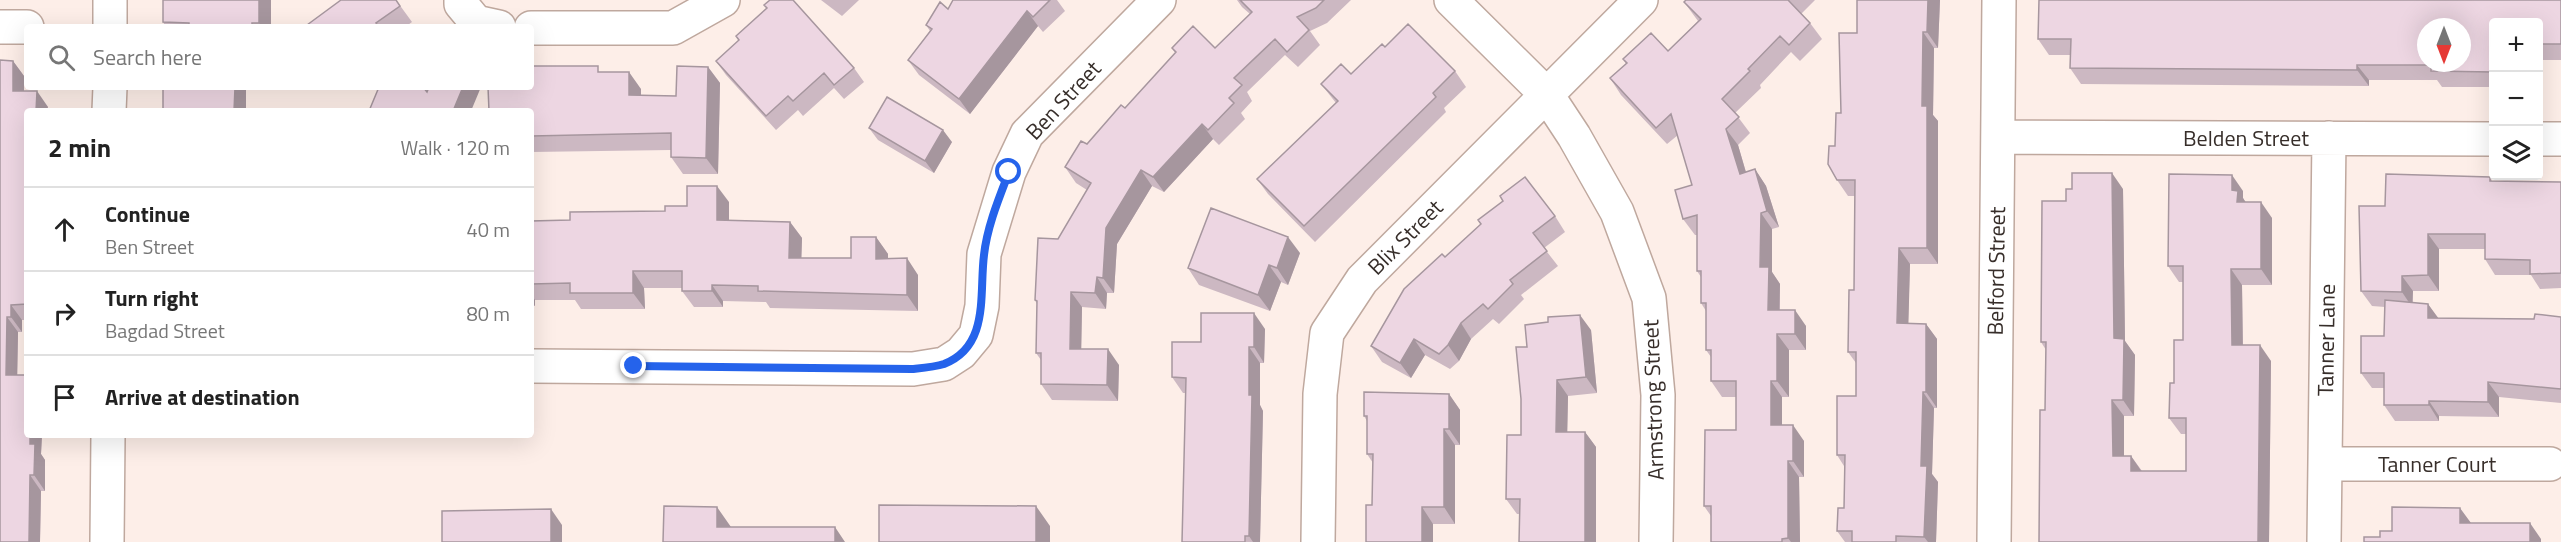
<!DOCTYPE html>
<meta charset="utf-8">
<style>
:root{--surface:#fff;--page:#f6f6f6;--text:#222;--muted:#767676;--line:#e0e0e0}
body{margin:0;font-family:"Titillium Web",sans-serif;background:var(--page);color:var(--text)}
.controls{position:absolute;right:18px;top:18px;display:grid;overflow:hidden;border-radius:6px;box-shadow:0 6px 24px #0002}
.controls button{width:54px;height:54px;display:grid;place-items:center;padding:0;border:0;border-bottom:2px solid var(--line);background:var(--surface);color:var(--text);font:30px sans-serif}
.compass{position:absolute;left:2417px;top:18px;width:54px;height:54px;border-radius:50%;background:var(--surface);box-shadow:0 6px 24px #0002;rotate:180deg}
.stop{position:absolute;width:18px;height:18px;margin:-14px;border:4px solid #2563eb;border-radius:50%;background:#fff}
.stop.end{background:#2563eb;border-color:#fff;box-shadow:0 2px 6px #0008}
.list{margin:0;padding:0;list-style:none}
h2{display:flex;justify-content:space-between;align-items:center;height:78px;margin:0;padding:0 24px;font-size:26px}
h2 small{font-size:20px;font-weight:400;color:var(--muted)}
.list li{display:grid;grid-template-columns:39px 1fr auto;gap:18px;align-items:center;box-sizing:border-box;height:84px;padding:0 24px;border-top:2px solid var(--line)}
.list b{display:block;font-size:22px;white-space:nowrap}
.list p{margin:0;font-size:20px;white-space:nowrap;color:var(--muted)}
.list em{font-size:20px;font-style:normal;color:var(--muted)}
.icon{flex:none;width:33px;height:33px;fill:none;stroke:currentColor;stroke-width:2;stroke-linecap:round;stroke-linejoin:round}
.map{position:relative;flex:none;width:2561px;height:542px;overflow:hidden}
.search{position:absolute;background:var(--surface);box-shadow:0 6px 24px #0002;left:24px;top:24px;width:510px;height:66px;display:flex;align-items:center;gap:15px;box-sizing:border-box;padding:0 21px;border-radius:6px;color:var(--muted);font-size:22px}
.panel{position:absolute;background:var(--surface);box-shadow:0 6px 24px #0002;left:24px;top:108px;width:510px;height:330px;border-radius:6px}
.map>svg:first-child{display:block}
</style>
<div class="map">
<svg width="2561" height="542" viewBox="0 0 2561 542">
<rect width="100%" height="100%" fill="#fdeee8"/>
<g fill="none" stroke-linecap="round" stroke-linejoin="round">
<defs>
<path id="minor" d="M461,0V4L476,22L499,27
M1451,0L1547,95L1574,136L1617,212L1649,298L1658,395L1656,542
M0,27H27
M110,27V0
M531,28H673L723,0
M109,111L110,87
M1998,137L2494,139
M2538,139H2561
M531,366L913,369L944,364L961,353L976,335L982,306L984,254L1009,172L1027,134L1159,0
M2325,464H2550
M107,542L108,435
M1318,542L1320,394L1327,333L1362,280L1641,0
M1994,542L1999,0
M2324,542L2329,138"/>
</defs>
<!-- minor casing -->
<use href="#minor" stroke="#bfa89e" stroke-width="36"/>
<!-- minor -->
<use href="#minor" stroke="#fff" stroke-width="33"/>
</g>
<!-- wall -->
<path fill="#ccb8c2" d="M271,0V27H166L163,22Z
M396,0L412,22L405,27H309Z
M821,0H859L842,16Z
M953,0H1057L1065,11L1043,32L1038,26L970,114L919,75L908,60L930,31L926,25L948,9Z
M1237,0H1351L1327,23L1310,31L1320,45L1298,67L1285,55L1247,92L1252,101L1241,113L1245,119L1219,145L1213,139L1164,192L1152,186L1117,244L1114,293H1107L1106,309L1082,307L1081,349L1119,365L1118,401L1052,400L1041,384V360L1036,353L1037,304L1035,300L1058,239L1087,190L1076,183L1065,167L1087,144L1125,108L1175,53L1172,48H1215L1250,14L1242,7Z
M1686,0H1815L1801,14L1810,23L1822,39L1800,61L1791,52L1760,85L1761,88L1735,113L1750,133L1738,145L1746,172L1755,169L1766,186L1779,227L1772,229V272L1780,284V310L1806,326V350H1789V397H1782V425L1804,441V477H1799L1800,542H1711V516L1704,506L1736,430V397H1722L1711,381V357L1706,350V311L1701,303V277L1697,271V235H1695L1683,219L1692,185L1678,135L1667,144L1621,95L1610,78L1626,64L1623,59L1668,51L1698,21L1684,2Z
M1857,0H1940L1938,48H1934L1933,115L1938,121V264H1910L1908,323L1926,324L1937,339V408H1934L1932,474L1938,482L1936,542H1845L1837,531L1844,508V466L1837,455L1856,396V363L1848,352L1854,290L1855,196H1848L1837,180L1835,146L1857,33Z
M2561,0V60H2538V22H2493V87H2442L2437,80H2369V86L2081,84L2070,68V55H2049L2038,39Z
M764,5L854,68L864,82L844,99L834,88L803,116L798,110L776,130L726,75L716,61L739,41L736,36L767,9Z
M1385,47L1455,71L1466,87L1444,108L1446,112L1315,242L1268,194L1257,179L1336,103L1321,84L1351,74Z
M13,61L24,76V91L48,107L27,111V320H22V332H18L17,375L42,435L41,454L45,460V491H41L40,542H0Z
M708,67L720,83L718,174H683L671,157V150L531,152V111L602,72L641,89V95L676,96Z
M869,128L952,142L934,173L878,140Z
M2490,177L2492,181L2561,182V288L2540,289L2531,275H2495L2485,259V249H2439V291H2413V303L2428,304L2437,318L2534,319L2561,317V403L2499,397V417L2439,416V421H2395L2384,405V388H2372L2361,373L2384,336L2385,307L2372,306L2361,291L2385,206Z
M2123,189L2125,341L2135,355L2134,416H2124V456H2131L2142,471H2186V434H2181L2169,418L2174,383L2183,340V282H2179L2168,266L2243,191V198L2245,202L2272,218V285H2242L2243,345L2271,361L2269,542H2039L2045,410L2046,350L2041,342L2066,201Z
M729,202V220L790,222L802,238L801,258H851L876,237L888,254V258L918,275V311L770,308L766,302L723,301V307H694L682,291V288H644L645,309H581L575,300H535V306H531V221L570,220L665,211L687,206Z
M1555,216L1565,232L1544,248L1558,266L1521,295L1524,299L1499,324L1493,319L1471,339L1459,361L1450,369L1425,355L1411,378L1382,362L1371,346L1445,257Z
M1300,253L1288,285L1281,282L1270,311L1199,285L1188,268Z
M1265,329L1264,363H1260V405L1263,411L1260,542H1182L1186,393H1183L1172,377L1201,342Z
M1591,330L1597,393L1568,396L1567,432H1585L1596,447V542L1520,514H1517L1506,499L1521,435L1527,347Z
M1449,394L1460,410V445H1455V524H1433V542L1372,505L1373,463L1367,454V421L1364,416Z"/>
<!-- shaded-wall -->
<path fill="#a6969e" d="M259,0H271V27H262L259,23Z
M1928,0H1940L1938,48L1927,32Z
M1027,11L1038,26L970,114L959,99Z
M1923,32L1934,48L1933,115L1938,121V264L1927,248L1922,106Z
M13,61L24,76V107L13,91Z
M2357,65L2369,80V86L2357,70Z
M708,67L720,83L718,174L706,158Z
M629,72L641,89V112L629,95Z
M235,87H246V111H234Z
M463,87H481L471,111H453Z
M37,91L48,107L47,111H36Z
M1202,124L1213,139L1164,192L1153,177Z
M1726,129L1738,145L1751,190L1740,174Z
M943,130L952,142L934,173L925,161Z
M1755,169L1766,186L1779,227L1767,211Z
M1141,170L1152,186L1117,244L1114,293L1103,278L1106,228Z
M2112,173L2123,189L2125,341L2135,355L2134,416L2123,400L2114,338Z
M2232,175L2243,191V198L2249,207L2237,202L2232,190Z
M717,186L729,202V236L717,220Z
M2261,202L2272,218V285L2261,269Z
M1761,213L1772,229V272L1780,284L1779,326L1768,310L1760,267Z
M790,222L802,238L801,275L789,258Z
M2428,234L2439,249V291L2428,275Z
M876,237L888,254V275L876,259Z
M1288,237L1300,253L1288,285L1277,268Z
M1899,248L1910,264L1908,339L1897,323Z
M907,258L918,275V311L907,295Z
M1269,265L1281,282L1270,311L1258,295Z
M2231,269L2242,285L2243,361L2232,345Z
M633,271L644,288L645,309L633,293Z
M2402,276L2413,291L2412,307L2402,292Z
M1097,277L1107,293L1106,309L1095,293Z
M712,285L723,301V307L712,291Z
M1071,292L1082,307L1081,364L1070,349Z
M531,294L535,300V306L531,300Z
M2428,304L2439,319L2428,318Z
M11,305L22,320V332L11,317Z
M1795,310L1806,326V350L1795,334Z
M1254,313L1265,329L1264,363L1254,347Z
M1580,315L1591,330L1597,393L1586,377Z
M7,317L18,332L17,390L6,375Z
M1461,323L1471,339L1459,361L1448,345Z
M1926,324L1937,339V408L1926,392Z
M1777,334L1789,350V397L1777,381Z
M1414,339L1425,355L1411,378L1400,363Z
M2260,345L2271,361L2269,542H2258Z
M1249,347L1260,363V405L1263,411L1260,542H1253L1249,536Z
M1108,349L1119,365L1118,401L1107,385Z
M1557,380L1568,396L1567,447L1556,432Z
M1771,381L1782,397V441L1771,425Z
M2488,382L2499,397V417L2488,402Z
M1923,392L1934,408L1932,474L1938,482L1936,542H1928L1924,537L1921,466Z
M1449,394L1460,410V445L1449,429Z
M2112,400L2124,416V472L2113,456Z
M2429,401L2439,416V421L2429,405Z
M1793,425L1804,441V477L1793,461Z
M1444,429L1455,445V524L1444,507Z
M1585,432L1596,447V542H1585Z
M30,435H42L41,454L45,460V491L34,475L30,444Z
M2131,456L2142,472L2131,471Z
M1788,461L1799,477L1800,542H1791L1788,538Z
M30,475L41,491L40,542H29Z
M1036,506L1050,526V542H1036Z
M717,507L731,527V542L717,527Z
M1422,507L1433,524V542H1422Z
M2460,508L2471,523H2460Z
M551,509L562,525V542H551Z
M2530,523L2541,539V542H2530Z
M835,527L845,542H835Z"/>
<!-- building -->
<path fill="#edd6e2" stroke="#a6969e" stroke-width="1.5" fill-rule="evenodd" d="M163,0H259V23H252V27H189V23L163,22Z
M341,0H396L400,6L376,23L379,27H309L307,25Z
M770,0H793L854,68L834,85L824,73L793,101L788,96L766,116L716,61L739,40L736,36L767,8L764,5Z
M953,0H1050L1033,17L1027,11L959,99L908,60L932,29L926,25L940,2L948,9Z
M1240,0H1324L1316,8L1297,17L1309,30L1287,52L1275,39L1234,78L1242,85L1229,98L1234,103L1208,130L1202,124L1153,177L1141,170L1106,228L1103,278L1097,277L1095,293L1071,292L1070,349H1108L1107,385L1041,384V353H1036L1037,301L1035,300L1038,238L1058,239L1091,183L1065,167L1081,141L1087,144L1121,105L1125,108L1176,52L1172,48L1193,26L1215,48L1252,12Z
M1686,0H1788L1810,23L1789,45L1780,36L1748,69L1750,71L1722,99L1739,117L1726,129L1740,174L1755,169L1767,211L1761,213L1760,267H1769L1768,310H1795V334H1777V381H1771V425H1793V461H1788V538L1782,539V542H1711V506H1704L1705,430H1736V381H1711V350H1706V303H1701V271H1697V215L1683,219L1675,190L1692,185L1671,114L1656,128L1610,78L1627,63L1623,59L1651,33L1668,51L1701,19L1684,2Z
M1857,0H1928L1927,32H1923L1922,106H1927V248H1899L1897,323L1926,324V392H1923L1921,466H1927L1924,537L1896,536V542H1852V531H1837L1838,508H1844L1845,455H1837V396H1856V352H1848L1849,290H1854L1855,180H1837L1828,164L1829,146H1835L1836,113H1841L1839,33H1857Z
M2039,0H2561V44H2538V22H2493V72L2431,71V65H2357V70L2070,68L2071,39H2038ZM2426,27H2462V63H2426Z
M1408,24L1455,71L1433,93L1436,97L1304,226L1257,179L1338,101L1321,84L1341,64L1351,74L1382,44L1385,47Z
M0,60L13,61V91H37L36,111H27V304L11,305V317H7L6,375H27V435H30V444H35L34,475H30L29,542H0Z
M531,66H598V72H629V95L676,96L677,66L708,67L706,158L671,157V133L531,136V111H489L488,87H531Z
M163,87H235L234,111H163Z
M379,87H423L427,92L429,87H463L453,111H369Z
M887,97L943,130L925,161L869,128Z
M2072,173H2112L2114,338L2124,339L2123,400H2112L2113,456H2131V471H2186V418H2169L2170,383H2174V340H2183V266H2168L2169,174L2232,175V190L2238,191L2237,202H2261V269H2231L2232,345H2260L2258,542H2039L2040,410H2045L2046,342H2041L2042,201H2066V189H2072Z
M2386,174L2490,177V181L2561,182V273L2530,274V260L2485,259V234H2428V275L2402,276V292L2361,291L2359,206H2385Z
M1525,177L1555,216L1533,233L1547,251L1510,280L1513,284L1488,309L1483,304L1461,323L1448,345L1439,354L1414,339L1400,363L1371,346L1404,289L1442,254L1445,257L1481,224L1478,220L1503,201L1500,196Z
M687,186H717V220L790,222L789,258H851V237H876V259L907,258V295L758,291V286L712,285V291H682V271H633V293H570V283L531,284V221L570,220V212L665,211V206H687Z
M1211,208L1288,237L1277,268L1269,265L1258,295L1188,268Z
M2385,300L2428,304V318L2534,319L2535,314L2561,317V389L2488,382V402L2429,401V405H2384V373H2361V336H2384Z
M1201,313H1254V347H1249V395H1252L1249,536H1245V542H1182L1186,378L1172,377V342H1201Z
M1580,315L1586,377L1557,380L1556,432H1585V542H1519L1520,499H1506L1507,435H1521V399L1516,347H1527L1525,325L1548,322V317Z
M1364,392L1449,394V429H1444V507H1422V542H1366V505H1372L1373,454H1367V416H1364Z
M879,505L1036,506V542H879Z
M664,506L717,507V527H835V542H663Z
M2392,507L2460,508V523H2530V542H2364V537H2380V531H2392Z
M551,509V542H442V511Z"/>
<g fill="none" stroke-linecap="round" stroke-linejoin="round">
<!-- route -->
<path stroke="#2563eb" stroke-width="8" d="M634,366L912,369C922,368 935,367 944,364C990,346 979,294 984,255C987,227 999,198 1009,172"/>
</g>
<g text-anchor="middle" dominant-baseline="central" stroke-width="4.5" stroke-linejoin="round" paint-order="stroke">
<!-- street labels -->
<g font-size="22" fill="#372e2a" stroke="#fff">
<text transform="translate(1063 100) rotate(-47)">Ben Street</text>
<text x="2246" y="138">Belden Street</text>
<text transform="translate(1405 237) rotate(-45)">Blix Street</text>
<text transform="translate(1996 271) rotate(-89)">Belford Street</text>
<text transform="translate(2326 340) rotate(-89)">Tanner Lane</text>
<text transform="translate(1653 400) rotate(-92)">Armstrong Street</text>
<text x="2437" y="464">Tanner Court</text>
</g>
</g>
</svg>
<div class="controls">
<button>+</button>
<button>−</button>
<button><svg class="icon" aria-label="layers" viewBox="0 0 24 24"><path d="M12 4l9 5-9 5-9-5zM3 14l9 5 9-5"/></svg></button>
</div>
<svg class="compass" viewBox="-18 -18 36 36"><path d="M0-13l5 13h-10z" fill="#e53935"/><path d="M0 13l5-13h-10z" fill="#767676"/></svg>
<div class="stop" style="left:1009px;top:172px"></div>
<div class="stop end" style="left:634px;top:366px"></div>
<div class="search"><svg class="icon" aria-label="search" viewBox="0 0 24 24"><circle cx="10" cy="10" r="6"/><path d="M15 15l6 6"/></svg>Search here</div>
<section class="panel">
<h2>2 min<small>Walk · 120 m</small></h2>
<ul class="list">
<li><svg class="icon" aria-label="ahead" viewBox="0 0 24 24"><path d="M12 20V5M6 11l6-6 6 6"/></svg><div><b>Continue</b><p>Ben Street</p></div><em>40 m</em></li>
<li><svg class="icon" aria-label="right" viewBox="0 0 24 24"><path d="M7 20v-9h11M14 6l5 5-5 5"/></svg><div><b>Turn right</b><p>Bagdad Street</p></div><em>80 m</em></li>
<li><svg class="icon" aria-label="arrive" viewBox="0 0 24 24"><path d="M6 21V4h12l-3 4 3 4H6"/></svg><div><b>Arrive at destination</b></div></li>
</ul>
</section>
</div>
